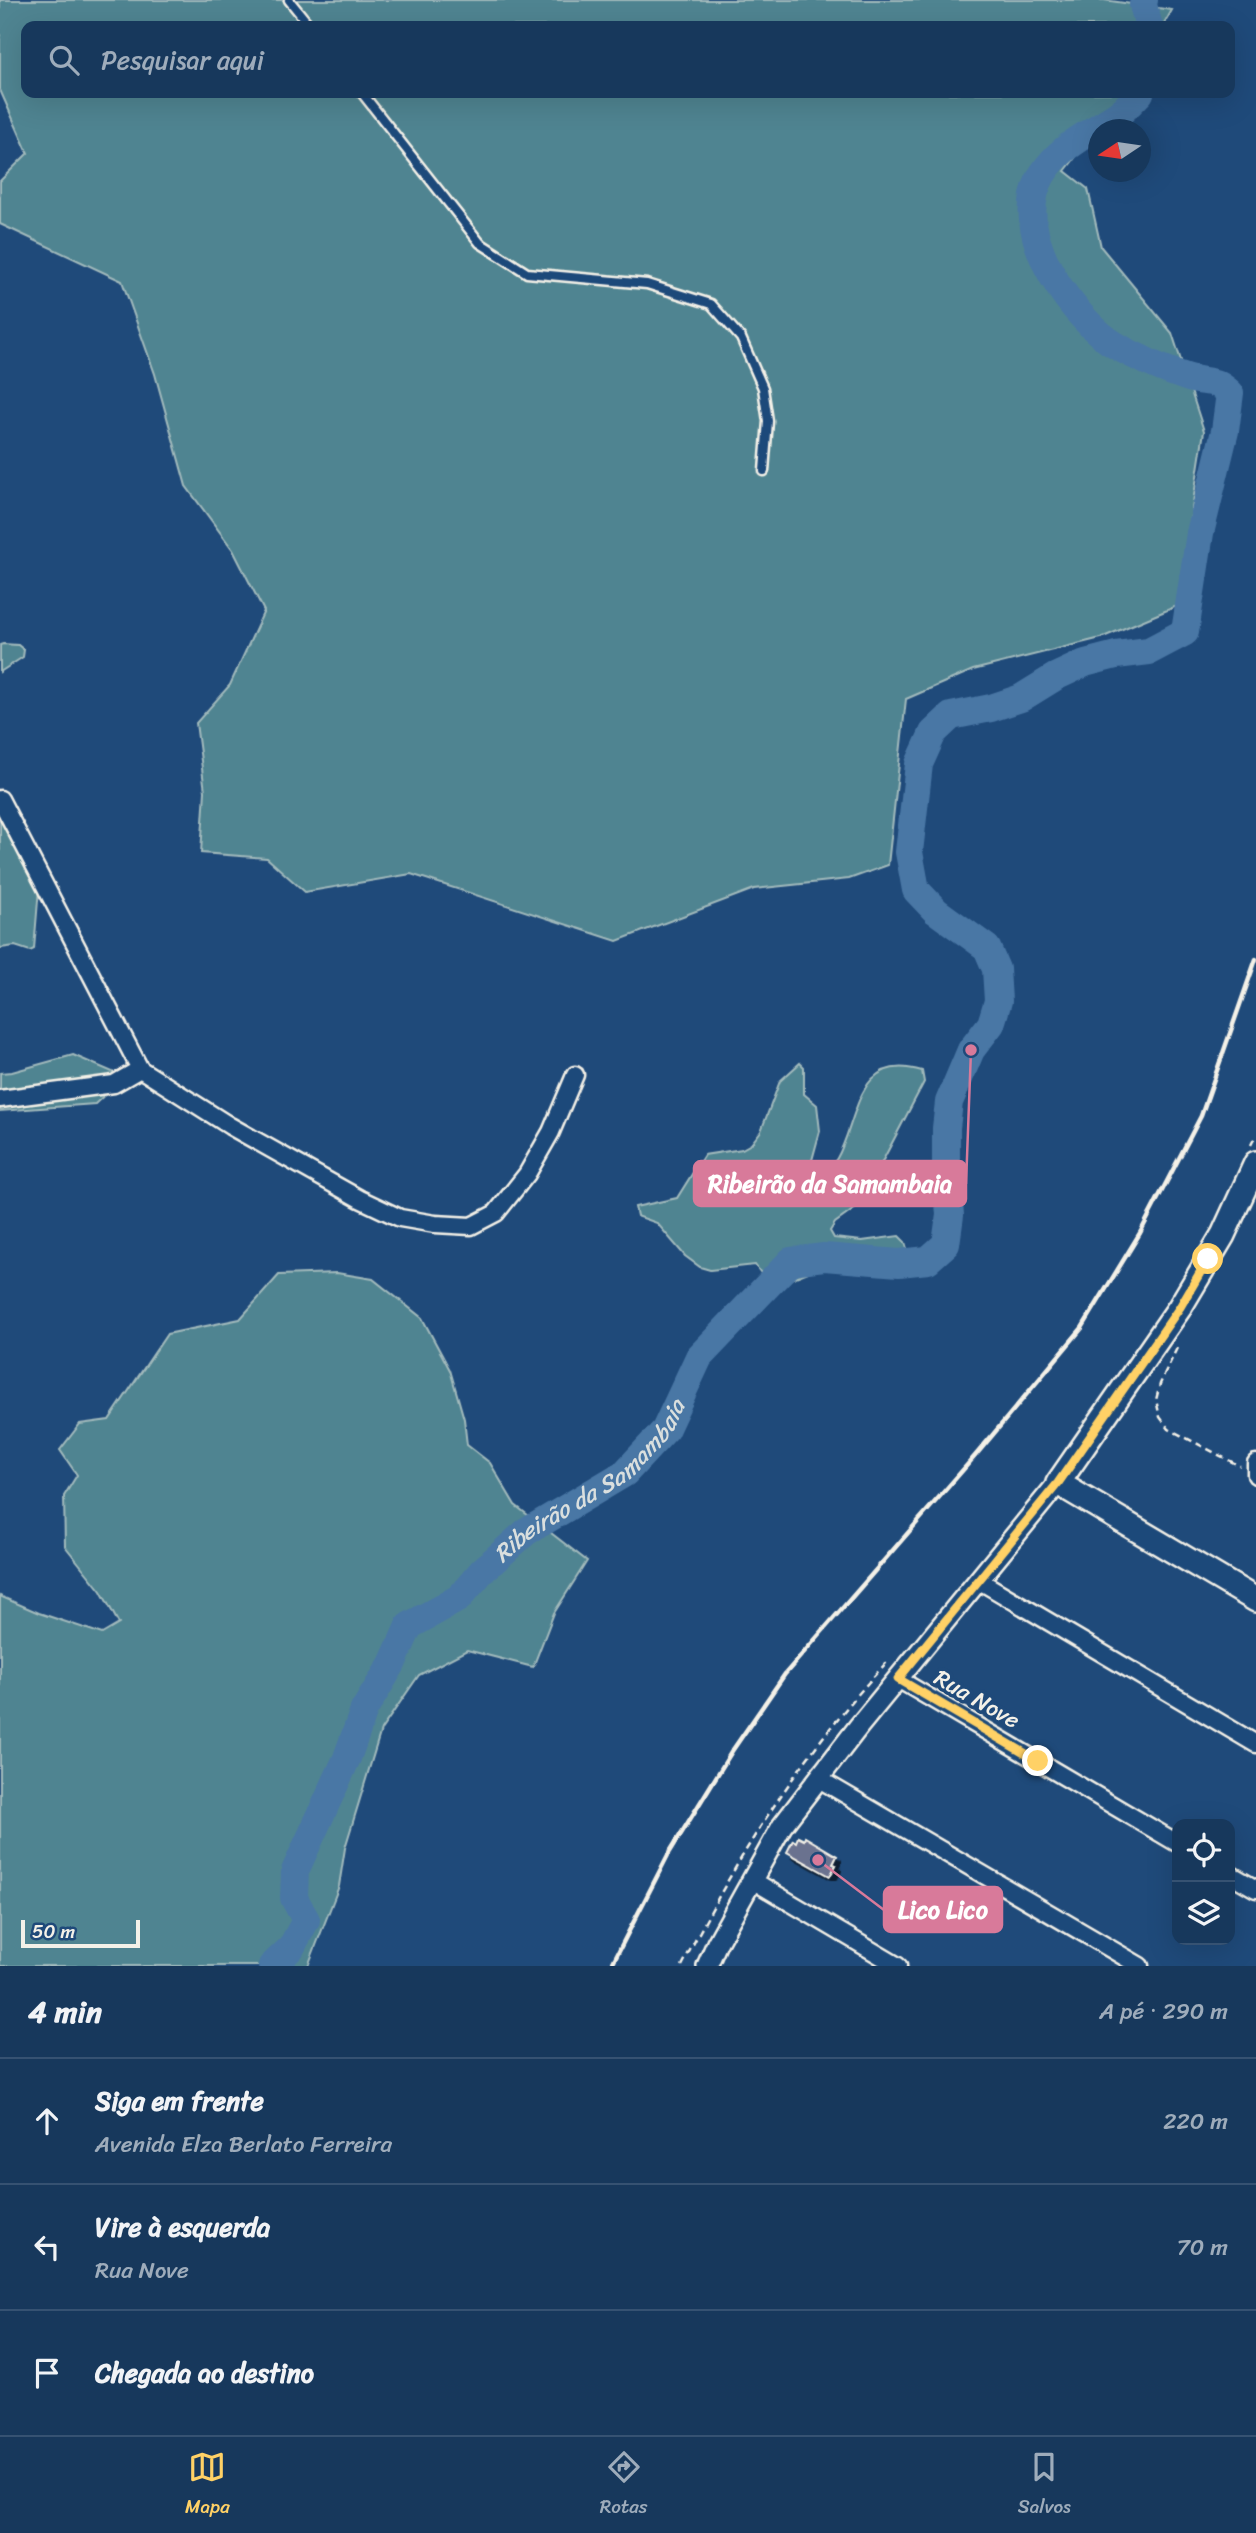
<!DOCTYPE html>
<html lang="pt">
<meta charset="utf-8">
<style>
:root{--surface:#17385c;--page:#244365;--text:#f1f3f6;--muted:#9eacbb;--line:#365272;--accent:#ffd166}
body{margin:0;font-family:Sriracha,sans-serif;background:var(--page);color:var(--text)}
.controls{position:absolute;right:21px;bottom:21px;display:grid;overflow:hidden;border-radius:14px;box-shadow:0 7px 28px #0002}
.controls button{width:63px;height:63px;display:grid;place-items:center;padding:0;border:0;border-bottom:2px solid var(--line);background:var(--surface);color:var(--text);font:35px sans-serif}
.compass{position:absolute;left:1088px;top:119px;width:63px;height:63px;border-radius:50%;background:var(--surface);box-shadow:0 7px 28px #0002;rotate:257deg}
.scale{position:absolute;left:21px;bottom:18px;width:119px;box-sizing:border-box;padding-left:7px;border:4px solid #f4f1e8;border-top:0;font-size:19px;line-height:24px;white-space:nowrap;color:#f4f1e8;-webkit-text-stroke:5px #1f4a7a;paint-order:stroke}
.stop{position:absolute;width:21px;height:21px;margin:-16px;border:5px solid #ffd166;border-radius:50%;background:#fff}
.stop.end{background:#ffd166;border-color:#fff;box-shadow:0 2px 7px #0008}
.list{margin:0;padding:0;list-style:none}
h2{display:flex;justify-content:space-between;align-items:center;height:91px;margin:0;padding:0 28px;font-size:30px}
h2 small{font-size:23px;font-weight:400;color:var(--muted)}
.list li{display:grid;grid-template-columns:46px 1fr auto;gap:21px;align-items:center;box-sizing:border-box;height:126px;padding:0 28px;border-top:2px solid var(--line)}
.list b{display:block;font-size:26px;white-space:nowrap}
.list p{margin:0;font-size:23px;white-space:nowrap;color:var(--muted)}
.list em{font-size:23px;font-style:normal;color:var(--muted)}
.icon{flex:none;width:38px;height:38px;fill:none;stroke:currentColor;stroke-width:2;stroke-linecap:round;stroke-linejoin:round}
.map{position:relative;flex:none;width:1256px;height:1966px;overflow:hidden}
.search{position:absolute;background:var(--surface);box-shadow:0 7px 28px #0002;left:21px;right:21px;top:21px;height:77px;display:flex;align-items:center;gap:18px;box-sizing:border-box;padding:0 24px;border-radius:14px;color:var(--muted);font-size:26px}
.sheet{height:469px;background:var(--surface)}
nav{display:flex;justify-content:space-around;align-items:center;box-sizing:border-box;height:98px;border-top:2px solid var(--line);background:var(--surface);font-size:19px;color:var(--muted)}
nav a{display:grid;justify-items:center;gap:4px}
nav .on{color:var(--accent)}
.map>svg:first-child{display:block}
</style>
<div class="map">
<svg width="1256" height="1966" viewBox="0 0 1256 1966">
<defs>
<filter id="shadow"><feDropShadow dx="5.5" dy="5.5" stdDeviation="0" flood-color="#0009"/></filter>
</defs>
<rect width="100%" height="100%" fill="#1f4a7a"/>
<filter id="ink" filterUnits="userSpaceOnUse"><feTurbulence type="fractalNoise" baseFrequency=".0143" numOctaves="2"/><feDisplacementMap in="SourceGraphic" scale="14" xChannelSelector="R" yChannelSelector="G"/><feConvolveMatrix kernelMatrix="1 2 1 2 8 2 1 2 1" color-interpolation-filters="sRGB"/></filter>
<g filter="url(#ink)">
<!-- green -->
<path fill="#508491" stroke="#a2babc" stroke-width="2" d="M0,0H1104L1172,10L1163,26H26V93H1125L1065,171L1088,189L1101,247L1172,333L1204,431L1177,606L1101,638L973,670L906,699L888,865L849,879L754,889L617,941L411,874L305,892L267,858L201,853L205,791L196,723L230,685L264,611L233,550L186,486L155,374L122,281L0,224V181L28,153L0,90Z
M3,644L18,645L24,650L23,657L0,672V645Z
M0,806L39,888L34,949L30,951L15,946L0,948Z
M73,1055L115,1073L110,1090L95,1104L0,1111V1073L12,1072Z
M800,1063L804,1067V1094L817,1105L820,1131L808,1175L813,1179C865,1164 838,1045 922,1071L924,1082L881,1164L871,1192L860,1205L835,1223L830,1231L834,1238L862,1241L899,1236L905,1242L908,1252L893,1260L831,1263L783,1282L773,1283L766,1280L755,1265L710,1270L700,1267L685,1256L657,1223L637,1216L635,1207L677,1198L704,1155L742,1149L751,1144L761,1131L780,1081Z
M337,1273L373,1279L422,1318L450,1370L464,1419L467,1445L490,1463L515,1505L587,1561L554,1613L533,1667L467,1650L419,1675L381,1730L345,1848L339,1886L308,1966H0V1596L39,1613L102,1634L119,1624L101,1591L65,1546L64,1496L77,1475L60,1450L80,1424L109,1420L167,1334L240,1319L279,1275Z"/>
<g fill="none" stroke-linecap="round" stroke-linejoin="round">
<!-- river -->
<g stroke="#4a77a5" stroke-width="28">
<path d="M1144,0L1143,5L1149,26"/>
<path id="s1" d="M272,1966L291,1948L306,1920L294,1898L295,1871L347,1758L364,1710L392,1664L409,1626L459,1598L482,1571L526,1532L625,1473L665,1430L699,1357L791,1261L824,1257L899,1263L928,1260L946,1244L950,1215L946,1165V1128L949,1102L971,1050L991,1024L998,1001L996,969L987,948L936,911L916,890L909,852L919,764L933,733L951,716L991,708L1021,698L1055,677L1085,663L1116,655L1149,651L1185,632L1200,533L1225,431L1230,393C1213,377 1206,384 1186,377C1171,372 1155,366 1142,359C1131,354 1119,348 1109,341C1066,309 1010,229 1042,175C1060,146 1090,133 1117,115C1125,109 1133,100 1140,93"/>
</g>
</g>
<!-- building -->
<path fill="#6b728f" stroke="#f4f1e8" stroke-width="2" filter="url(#shadow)" d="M798,1837L804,1840L805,1837L837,1856L833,1864L836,1865L830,1876L787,1852L793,1840L796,1842Z"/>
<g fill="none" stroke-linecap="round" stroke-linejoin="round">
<defs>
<path id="service" d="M289,0L310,26
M362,93L480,243L527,273L647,284L711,304L741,338L763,388L768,421L764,471"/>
<path id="minor" d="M0,799L140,1069L230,1126L360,1199L400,1218L435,1224L471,1226L496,1213L527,1174L551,1132L575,1075
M0,1099L114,1084L140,1069
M1256,1463V1475
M980,1581L1256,1744
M898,1679L1177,1843
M819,1779L1140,1966
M1230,1874L1256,1889
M752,1880L898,1966"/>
<path id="tertiary" d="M707,1966L717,1943L782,1826L859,1726L1058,1483"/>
<path id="secondary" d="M1256,1163L1223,1235L1180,1307L1058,1483L1256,1600"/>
</defs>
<!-- service casing -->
<use href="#service" stroke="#f4f1e8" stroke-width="13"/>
<!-- minor casing -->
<use href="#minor" stroke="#f4f1e8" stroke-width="21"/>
<!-- tertiary casing -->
<use href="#tertiary" stroke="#f4f1e8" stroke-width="24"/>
<!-- secondary casing -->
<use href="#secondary" stroke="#f4f1e8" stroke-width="28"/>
<!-- path -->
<path stroke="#f4f1e8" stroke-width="2.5" stroke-dasharray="7 5" stroke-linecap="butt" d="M1251,1145L1256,1135
M1177,1348L1160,1384L1156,1400L1160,1417L1169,1429L1240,1466
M682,1966C738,1855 802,1753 887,1662"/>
<!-- service -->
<use href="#service" stroke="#1f4a7a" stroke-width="8"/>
<!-- minor -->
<use href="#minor" stroke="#1f4a7a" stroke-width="16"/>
<!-- tertiary -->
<use href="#tertiary" stroke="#1f4a7a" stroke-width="19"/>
<!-- secondary -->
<use href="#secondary" stroke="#1f4a7a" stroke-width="23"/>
<!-- rail -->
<path stroke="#f4f1e8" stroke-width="4.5" d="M611,1966L668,1855L732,1751L785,1674L975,1456L1082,1328L1140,1233L1201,1116L1256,959"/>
</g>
</g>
<g fill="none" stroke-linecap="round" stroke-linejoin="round" filter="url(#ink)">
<!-- route -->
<path stroke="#ffd166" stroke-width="9" d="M1038,1761L898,1679L1058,1483L1180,1307L1208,1259"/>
</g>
<g text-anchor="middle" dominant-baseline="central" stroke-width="7" stroke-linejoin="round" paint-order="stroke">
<!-- street labels -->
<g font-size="23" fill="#f4f1e8" stroke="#1f4a7a">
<text transform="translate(977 1699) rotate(30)">Rua Nove</text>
</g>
<!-- water labels -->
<g font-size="24" font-style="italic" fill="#dadfde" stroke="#1f4a7a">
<text stroke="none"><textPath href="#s1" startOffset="616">Ribeirão da Samambaia</textPath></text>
</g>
</g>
<!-- callouts -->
<path fill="none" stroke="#d87a9a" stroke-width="2.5" d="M971 1050L966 1184M818 1860L884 1910"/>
<g fill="#d87a9a" stroke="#1f4a7a" stroke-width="2.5">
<circle cx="971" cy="1050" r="7"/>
<circle cx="818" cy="1860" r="7"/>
</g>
<g fill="#d87a9a" stroke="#d87a9a" stroke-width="2.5">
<rect x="694" y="1161" width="272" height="45" rx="7"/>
<rect x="884" y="1887" width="118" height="45" rx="7"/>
</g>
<g font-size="24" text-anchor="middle" font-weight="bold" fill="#fff">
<text x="830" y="1192">Ribeirão da Samambaia</text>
<text x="943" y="1918">Lico Lico</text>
</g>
</svg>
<div class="controls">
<button><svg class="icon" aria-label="locate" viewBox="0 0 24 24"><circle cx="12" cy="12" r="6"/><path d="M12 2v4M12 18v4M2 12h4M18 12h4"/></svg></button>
<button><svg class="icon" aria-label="layers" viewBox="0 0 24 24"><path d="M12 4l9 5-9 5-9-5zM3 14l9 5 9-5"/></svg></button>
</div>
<svg class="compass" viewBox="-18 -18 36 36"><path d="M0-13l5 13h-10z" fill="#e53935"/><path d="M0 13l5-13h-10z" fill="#9eacbb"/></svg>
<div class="scale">50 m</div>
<div class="stop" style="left:1208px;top:1259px"></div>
<div class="stop end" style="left:1038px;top:1761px"></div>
<div class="search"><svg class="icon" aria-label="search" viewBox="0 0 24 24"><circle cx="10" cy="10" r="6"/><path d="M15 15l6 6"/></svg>Pesquisar aqui</div>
</div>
<section class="sheet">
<h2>4 min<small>A pé · 290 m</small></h2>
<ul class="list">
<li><svg class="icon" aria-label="ahead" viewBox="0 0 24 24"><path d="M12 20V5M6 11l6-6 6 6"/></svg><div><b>Siga em frente</b><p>Avenida Elza Berlato Ferreira</p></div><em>220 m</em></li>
<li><svg class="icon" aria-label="left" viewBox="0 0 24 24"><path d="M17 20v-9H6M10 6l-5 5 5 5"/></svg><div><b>Vire à esquerda</b><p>Rua Nove</p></div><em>70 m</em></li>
<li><svg class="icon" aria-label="arrive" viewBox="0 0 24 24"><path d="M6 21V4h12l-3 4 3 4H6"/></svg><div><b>Chegada ao destino</b></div></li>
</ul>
</section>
<nav>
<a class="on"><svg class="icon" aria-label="map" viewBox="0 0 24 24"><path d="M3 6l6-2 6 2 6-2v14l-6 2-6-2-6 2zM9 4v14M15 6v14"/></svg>Mapa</a>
<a><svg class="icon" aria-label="directions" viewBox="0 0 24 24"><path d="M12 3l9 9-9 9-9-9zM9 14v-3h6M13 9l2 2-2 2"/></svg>Rotas</a>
<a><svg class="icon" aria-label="saved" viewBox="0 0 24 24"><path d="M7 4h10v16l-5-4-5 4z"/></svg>Salvos</a>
</nav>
